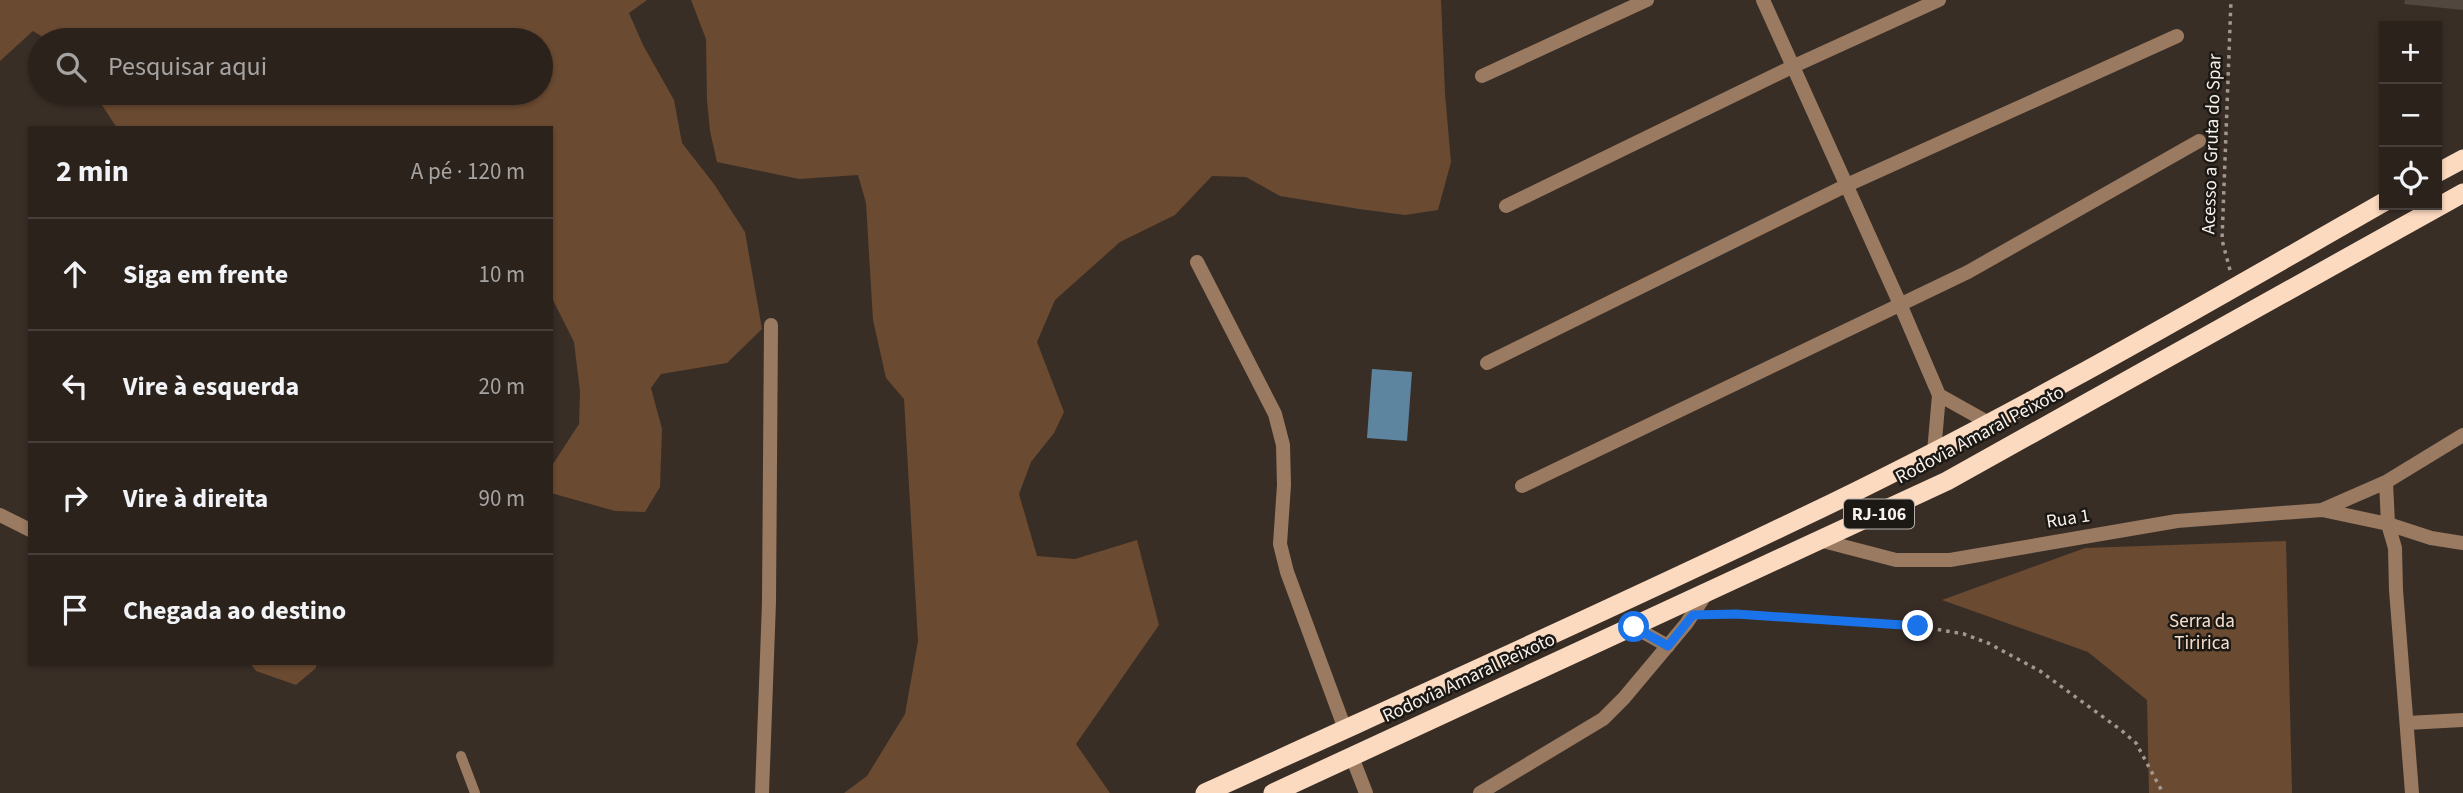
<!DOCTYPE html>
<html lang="pt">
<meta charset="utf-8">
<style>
:root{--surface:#2b221c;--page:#332a25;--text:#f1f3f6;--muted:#a6a4a3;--line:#473f3b}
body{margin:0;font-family:"Source Sans 3",sans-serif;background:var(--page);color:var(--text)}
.controls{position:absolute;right:21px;top:21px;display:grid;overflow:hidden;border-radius:0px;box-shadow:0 2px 5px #0004}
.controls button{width:63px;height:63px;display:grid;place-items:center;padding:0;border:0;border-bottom:2px solid var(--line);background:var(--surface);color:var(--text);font:35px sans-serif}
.stop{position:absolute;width:21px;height:21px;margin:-16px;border:5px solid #1a73e8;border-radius:50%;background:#fff}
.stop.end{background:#1a73e8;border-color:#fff;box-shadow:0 2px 7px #0008}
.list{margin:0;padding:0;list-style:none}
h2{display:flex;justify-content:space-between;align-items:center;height:91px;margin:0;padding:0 28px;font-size:30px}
h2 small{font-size:23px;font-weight:400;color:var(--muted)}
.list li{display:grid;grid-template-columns:46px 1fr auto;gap:21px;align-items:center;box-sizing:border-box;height:112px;padding:0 28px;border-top:2px solid var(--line)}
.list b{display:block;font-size:26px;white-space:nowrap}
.list em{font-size:23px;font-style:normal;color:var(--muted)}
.icon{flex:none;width:38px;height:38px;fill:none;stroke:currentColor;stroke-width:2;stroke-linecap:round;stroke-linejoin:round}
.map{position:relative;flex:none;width:2463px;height:793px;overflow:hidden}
.search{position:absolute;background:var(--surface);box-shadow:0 2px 5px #0004;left:28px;top:28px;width:525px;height:77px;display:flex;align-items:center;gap:18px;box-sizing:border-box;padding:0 24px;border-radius:38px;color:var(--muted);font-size:26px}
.panel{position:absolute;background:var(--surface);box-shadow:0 2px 5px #0004;left:28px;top:126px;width:525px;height:539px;border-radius:0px}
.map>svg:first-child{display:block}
</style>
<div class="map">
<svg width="2463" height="793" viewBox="0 0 2463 793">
<rect width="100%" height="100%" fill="#392e26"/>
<!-- green -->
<path fill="#6a4a31" d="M0,0H647L629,13L643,45L674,100L682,143L714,184L745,232L762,329L727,363L661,374L651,388L662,429L660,487L645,512L615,511L551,493V467L579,424L580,392L574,342L551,296V128H117L94,93H541V40H48L33,31L0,61Z
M691,0H1441L1445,94L1451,162L1438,210L1405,215L1359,209L1280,196L1246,177L1212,176L1175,215L1120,242L1055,300L1037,342L1064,412L1054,433L1031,462L1019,494L1037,556L1075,559L1137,540L1159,625L1076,744L1110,793H844L867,776L905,714L918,641L904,399L886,378L873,320L866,203L858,175L799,179L717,162L710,131L707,100L706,39Z
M2286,541L2292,793H2149L2147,700L2088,652L1942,600L2085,548Z
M250,663H316V668L296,685L256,671Z"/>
<!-- water -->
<path fill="#5e859f" d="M1372,369L1412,372L1407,441L1367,438Z"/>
<!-- building -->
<path fill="#52473f" d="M2405,0H2463V10L2404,4Z"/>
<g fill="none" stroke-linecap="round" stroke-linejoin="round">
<!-- path -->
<path stroke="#a19892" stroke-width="3.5" stroke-dasharray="3.5 5" stroke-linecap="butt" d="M2230,270L2222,240L2231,0
M1709,614H1736L1918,626L1964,634L1988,643L2040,671L2121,730L2136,743L2163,793"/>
<!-- service -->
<path stroke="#9a7a61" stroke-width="10" d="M461,756L475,793"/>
<!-- minor -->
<path stroke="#9a7a61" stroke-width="14" d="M1763,0L1900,304L1939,395
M1482,76L1647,0
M1506,206L1794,66L1939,0
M1197,262L1275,414L1283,445L1284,485L1280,544L1287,572L1345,729
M1487,363L1847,185L2177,36
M1934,452L1939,395L1989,423
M2386,482L2388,524L2431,538L2463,543
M1522,486L1968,272L2199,141
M2322,510L2388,524L2395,548L2396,590L2412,793
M0,515L30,530
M1823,541L1896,560H1950L2177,521L2322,510L2386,482L2463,435
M1634,627L1668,646
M2407,723L2463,720
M1352,757L1366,793
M762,793L769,602L771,325
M1480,793L1603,719L1624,698L1686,624L1706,594"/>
<!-- trunk -->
<path stroke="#fcdac0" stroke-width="19" d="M2437,173L2463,159
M1205,793C1404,702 1604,613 1801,518C2001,423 2192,312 2384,202
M1273,793L1947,481L2463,193"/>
</g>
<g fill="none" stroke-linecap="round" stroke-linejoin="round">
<!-- route -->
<path stroke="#1a73e8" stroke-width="9" d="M1634,627L1668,646L1693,615L1736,614L1918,626"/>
</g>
<g text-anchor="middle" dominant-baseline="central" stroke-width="5" stroke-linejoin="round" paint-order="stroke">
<!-- shield labels -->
<rect fill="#1c1814" stroke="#b6b0ab" stroke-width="2" x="1844" y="499.5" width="70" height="29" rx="5"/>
<g font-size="18" font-weight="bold" fill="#f8f1ec">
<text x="1879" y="514">RJ-106</text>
</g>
<!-- street labels -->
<g font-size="19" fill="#f8f1ec" stroke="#1c1814">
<text transform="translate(2212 144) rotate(-88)">Acesso a Gruta do Spar</text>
<text transform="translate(1980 435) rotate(-28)">Rodovia Amaral Peixoto</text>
<text transform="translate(2068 519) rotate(-9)">Rua 1</text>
<text transform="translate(1469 678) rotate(-25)">Rodovia Amaral Peixoto</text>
</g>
<!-- park labels -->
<g font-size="19" fill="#f7dfcd" stroke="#1c1814">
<text x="2202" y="621">Serra da<tspan x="2202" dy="22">Tiririca</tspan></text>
</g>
</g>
</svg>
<div class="controls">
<button>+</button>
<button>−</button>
<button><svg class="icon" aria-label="locate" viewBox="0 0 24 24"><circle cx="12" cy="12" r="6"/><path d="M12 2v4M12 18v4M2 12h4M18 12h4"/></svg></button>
</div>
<div class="stop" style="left:1634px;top:627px"></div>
<div class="stop end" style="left:1918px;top:626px"></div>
<div class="search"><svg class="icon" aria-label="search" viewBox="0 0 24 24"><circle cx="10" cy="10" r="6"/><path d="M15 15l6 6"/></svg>Pesquisar aqui</div>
<section class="panel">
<h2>2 min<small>A pé · 120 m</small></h2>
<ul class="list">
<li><svg class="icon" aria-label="ahead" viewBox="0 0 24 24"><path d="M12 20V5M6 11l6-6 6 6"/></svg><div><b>Siga em frente</b></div><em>10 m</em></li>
<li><svg class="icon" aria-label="left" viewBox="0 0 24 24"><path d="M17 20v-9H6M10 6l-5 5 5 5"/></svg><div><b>Vire à esquerda</b></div><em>20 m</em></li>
<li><svg class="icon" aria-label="right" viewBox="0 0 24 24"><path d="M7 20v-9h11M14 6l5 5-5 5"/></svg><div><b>Vire à direita</b></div><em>90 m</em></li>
<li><svg class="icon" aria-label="arrive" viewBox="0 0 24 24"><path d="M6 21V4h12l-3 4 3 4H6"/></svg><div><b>Chegada ao destino</b></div></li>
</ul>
</section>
</div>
